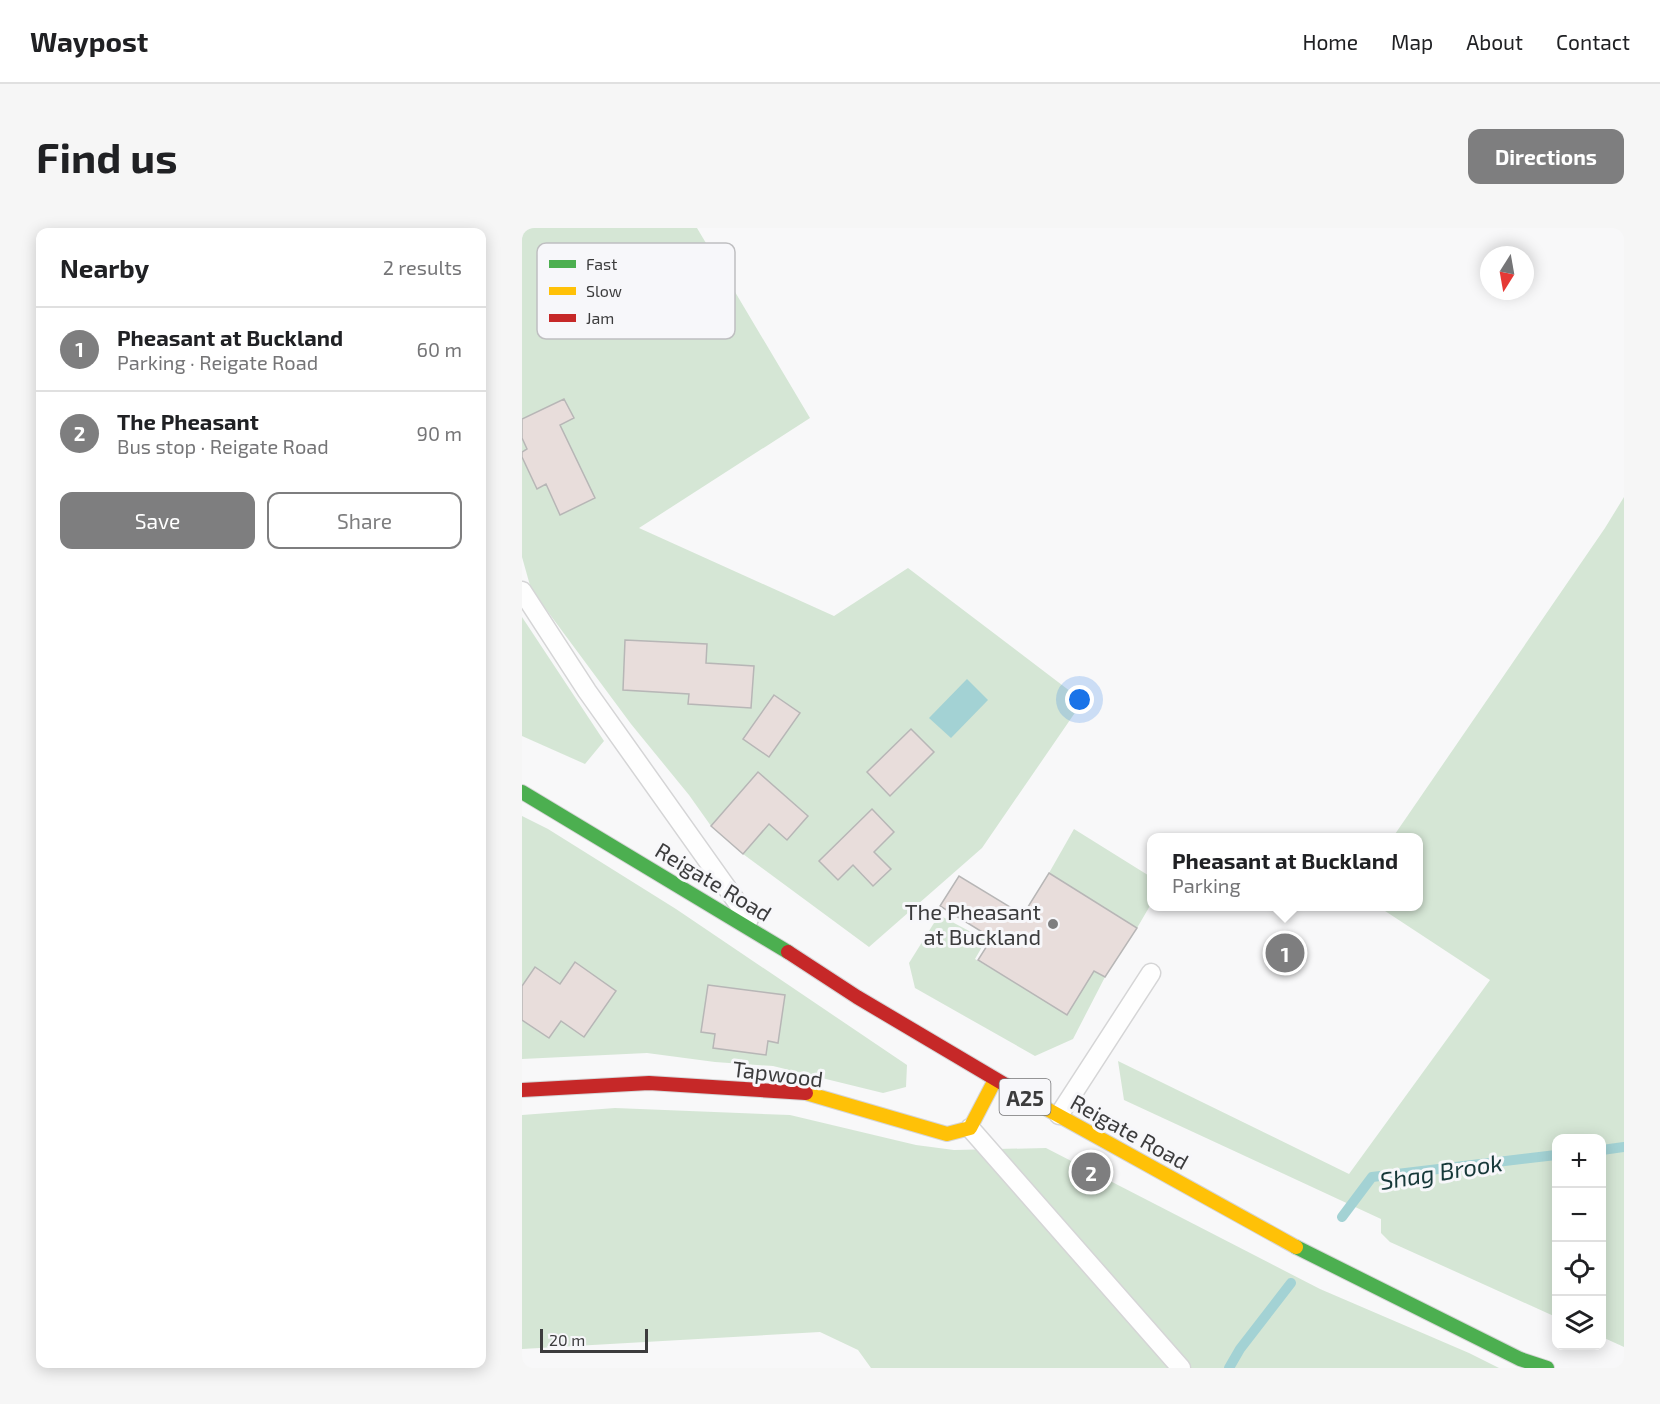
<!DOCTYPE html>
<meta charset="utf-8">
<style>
:root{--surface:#fff;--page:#f6f6f6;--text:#202124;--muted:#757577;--line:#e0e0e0;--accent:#7e7e7f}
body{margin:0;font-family:"Exo 2",sans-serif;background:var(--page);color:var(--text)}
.controls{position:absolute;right:18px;bottom:18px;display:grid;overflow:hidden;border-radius:12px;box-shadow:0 3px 15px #0003}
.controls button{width:54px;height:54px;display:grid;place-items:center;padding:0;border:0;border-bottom:2px solid var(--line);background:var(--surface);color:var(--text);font:30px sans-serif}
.compass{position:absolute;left:958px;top:18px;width:54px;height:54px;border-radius:50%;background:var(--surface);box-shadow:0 3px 15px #0003;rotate:191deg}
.scale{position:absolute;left:18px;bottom:15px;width:108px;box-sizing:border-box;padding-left:6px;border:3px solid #3c3c3d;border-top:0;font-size:16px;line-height:21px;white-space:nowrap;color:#3c3c3d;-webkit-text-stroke:4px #f7f7fa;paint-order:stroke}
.you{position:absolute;left:558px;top:472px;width:21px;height:21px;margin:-15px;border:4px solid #fff;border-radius:50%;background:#1a73e8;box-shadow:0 0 0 9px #1a73e833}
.badge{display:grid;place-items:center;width:39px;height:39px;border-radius:50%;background:var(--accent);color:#fff;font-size:20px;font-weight:700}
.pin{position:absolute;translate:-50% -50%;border:3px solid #fff;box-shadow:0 2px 6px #0006}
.popup{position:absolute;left:625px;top:605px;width:276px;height:78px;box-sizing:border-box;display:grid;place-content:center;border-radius:12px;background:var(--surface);filter:drop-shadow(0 2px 4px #0005);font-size:20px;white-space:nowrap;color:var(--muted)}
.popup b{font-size:22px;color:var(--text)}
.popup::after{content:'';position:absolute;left:50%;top:100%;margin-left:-12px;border:12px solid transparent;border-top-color:var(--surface)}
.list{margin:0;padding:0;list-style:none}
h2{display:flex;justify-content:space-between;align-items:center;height:78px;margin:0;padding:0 24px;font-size:26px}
h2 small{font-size:20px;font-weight:400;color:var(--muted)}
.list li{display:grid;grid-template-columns:39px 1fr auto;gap:18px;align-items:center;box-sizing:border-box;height:84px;padding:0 24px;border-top:2px solid var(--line)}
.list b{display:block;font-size:22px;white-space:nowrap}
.list p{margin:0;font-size:20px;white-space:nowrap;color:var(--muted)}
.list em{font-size:20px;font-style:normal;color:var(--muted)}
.actions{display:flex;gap:12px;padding:18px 24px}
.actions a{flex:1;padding:14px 0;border:2px solid var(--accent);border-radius:12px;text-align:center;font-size:21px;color:var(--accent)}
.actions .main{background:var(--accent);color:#fff}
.icon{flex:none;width:33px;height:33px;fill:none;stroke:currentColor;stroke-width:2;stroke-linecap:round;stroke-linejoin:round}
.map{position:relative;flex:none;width:1102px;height:1140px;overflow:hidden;border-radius:12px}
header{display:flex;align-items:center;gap:36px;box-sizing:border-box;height:84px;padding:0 30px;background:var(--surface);border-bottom:2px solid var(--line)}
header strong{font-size:28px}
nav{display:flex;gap:33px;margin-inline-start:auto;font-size:21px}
.intro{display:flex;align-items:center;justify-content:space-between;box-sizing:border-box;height:144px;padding:0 36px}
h1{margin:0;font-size:42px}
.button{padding:15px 27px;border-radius:12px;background:var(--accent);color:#fff;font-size:21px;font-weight:700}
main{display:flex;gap:36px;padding:0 36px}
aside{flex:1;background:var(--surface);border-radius:12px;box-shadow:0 3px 15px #0003}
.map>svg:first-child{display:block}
</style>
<header>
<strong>Waypost</strong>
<nav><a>Home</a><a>Map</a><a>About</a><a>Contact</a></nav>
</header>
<div class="intro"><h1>Find us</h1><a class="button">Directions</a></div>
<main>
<aside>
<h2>Nearby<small>2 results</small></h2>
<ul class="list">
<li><span class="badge">1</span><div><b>Pheasant at Buckland</b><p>Parking · Reigate Road</p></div><em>60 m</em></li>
<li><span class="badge">2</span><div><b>The Pheasant</b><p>Bus stop · Reigate Road</p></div><em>90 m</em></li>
</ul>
<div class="actions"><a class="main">Save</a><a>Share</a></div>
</aside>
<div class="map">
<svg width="1102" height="1140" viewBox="0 0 1102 1140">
<rect width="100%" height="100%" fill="#f8f8f9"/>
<!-- green -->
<path fill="#d5e6d5" d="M0,0H175L288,190L117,300L312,388L386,340L561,473L460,620L347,719L221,626L189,598L167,567L109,496L9,361L0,329Z
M1102,269V1119L1080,1109V910H1034V1089L868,1014L859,1005V991L602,872L596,833L827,946L968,752L857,679L897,678V610L871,609L1083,300Z
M0,389L82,513L63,536L0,508Z
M0,588L26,601L154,681L385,837L384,859L361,865L251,838L193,834L125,825L0,831Z
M552,601L629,649V676L615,700L527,645Z
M417,687L464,712L453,731L545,786L572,743L583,749L551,811L513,828L393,760L387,735Z
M93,880L268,887L394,917L432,922L524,920L798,1061L947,1125L977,1140H349L336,1122L298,1104L0,1121V887Z"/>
<!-- water -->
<path fill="#a3d2d4" d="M445,451L466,472L429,510L407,490Z"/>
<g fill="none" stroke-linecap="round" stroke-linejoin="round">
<!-- stream -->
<path stroke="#a3d2d4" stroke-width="10" d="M1080,922L1102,919
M820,989L850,949L1034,927
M707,1140L718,1121L769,1055"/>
</g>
<!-- building -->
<path fill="#e8dddb" stroke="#b7b6b6" stroke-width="1.5" d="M42,171L52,190L38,197L73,270L38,287L24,256L15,261L0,229V224L5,221L0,210V191Z
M103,412L185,416L184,435L232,438L229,480L166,476L167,466L101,462Z
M252,467L278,485L247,529L221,511Z
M389,501L412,524L368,568L345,544Z
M236,544L286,588L265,612L247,596L221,626L189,598Z
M350,581L372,604L352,624L369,641L351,658L331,637L316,652L297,633Z
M527,645L615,700L583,749L572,743L545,787L456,732L470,710L418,678L437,648L501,687Z
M53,734L94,763L62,809L39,793L27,810L0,792V758L13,739L38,756Z
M186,757L263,767L256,815L246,813L244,827L191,820L193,806L179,804Z"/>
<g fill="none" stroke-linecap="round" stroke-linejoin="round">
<defs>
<path id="lane" d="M0,363L65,463L227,691
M537,887L629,745
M448,900L659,1140"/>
<path id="fast" d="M0,564L266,724
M774,1019L998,1131L1025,1140"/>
<path id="slow" d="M284,865L425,906L448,900L473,852
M514,875L774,1019"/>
<path id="jam" d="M266,724L335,769L514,875
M0,862L127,855L284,865"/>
</defs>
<!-- lane casing -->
<use href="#lane" stroke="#d5d5d6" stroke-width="21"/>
<!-- fast casing -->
<use href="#fast" stroke="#d5d5d6" stroke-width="16"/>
<!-- slow casing -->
<use href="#slow" stroke="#d5d5d6" stroke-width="16"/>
<!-- jam casing -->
<use href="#jam" stroke="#d5d5d6" stroke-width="16"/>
<!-- lane -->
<use href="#lane" stroke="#fefefe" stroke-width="18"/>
<!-- fast -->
<use href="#fast" stroke="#4caf50" stroke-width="14"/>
<!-- slow -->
<use href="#slow" stroke="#ffc107" stroke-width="14"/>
<!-- jam -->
<use href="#jam" stroke="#c62828" stroke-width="14"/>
</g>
<!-- markers -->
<circle fill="#7e7e7f" stroke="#f7f7fa" stroke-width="2" cx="531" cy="696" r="6"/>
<g text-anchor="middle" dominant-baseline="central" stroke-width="6" stroke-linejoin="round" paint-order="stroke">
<!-- shield labels -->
<rect fill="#f7f7fa" stroke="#747476" stroke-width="1.5" x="477.5" y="851" width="51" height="36" rx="4.5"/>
<g font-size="21" font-weight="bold" fill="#3c3c3d">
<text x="503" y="869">A25</text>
</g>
<!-- street labels -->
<g font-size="22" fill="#3c3c3d" stroke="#f7f7fa">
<text transform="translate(192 653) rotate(31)">Reigate Road</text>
<text transform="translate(256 845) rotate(7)">Tapwood</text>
<text transform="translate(608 903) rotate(29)">Reigate Road</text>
</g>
<!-- poi labels -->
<g font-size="22" fill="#3c3c3d" stroke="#f7f7fa" text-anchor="end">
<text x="519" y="683">The Pheasant<tspan x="519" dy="25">at Buckland</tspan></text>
</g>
<!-- water labels -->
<g font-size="24" font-style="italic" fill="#163839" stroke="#f7f7fa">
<text transform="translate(919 943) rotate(-9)">Shag Brook</text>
</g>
</g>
<!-- legend -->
<rect x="15" y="15" width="198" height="96" rx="9" fill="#f7f7fa" stroke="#bfbfc1" stroke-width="1.5"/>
<rect x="27" y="32" width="27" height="8" fill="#4caf50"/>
<rect x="27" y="59" width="27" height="8" fill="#ffc107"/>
<rect x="27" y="86" width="27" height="8" fill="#c62828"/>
<g font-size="16" fill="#3c3c3d">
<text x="64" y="42">Fast</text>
<text x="64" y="69">Slow</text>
<text x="64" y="96">Jam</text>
</g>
</svg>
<div class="controls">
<button>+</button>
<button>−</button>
<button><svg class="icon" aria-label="locate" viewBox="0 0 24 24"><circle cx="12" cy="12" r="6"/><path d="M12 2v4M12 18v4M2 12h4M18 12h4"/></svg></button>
<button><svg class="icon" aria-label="layers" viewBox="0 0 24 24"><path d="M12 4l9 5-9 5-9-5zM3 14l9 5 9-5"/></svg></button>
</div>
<svg class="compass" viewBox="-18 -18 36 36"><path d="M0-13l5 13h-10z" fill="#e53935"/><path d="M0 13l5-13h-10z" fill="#757577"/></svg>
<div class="scale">20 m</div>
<div class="you"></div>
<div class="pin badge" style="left:763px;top:725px">1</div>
<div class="popup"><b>Pheasant at Buckland</b>Parking</div>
<div class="pin badge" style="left:569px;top:944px">2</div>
</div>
</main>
